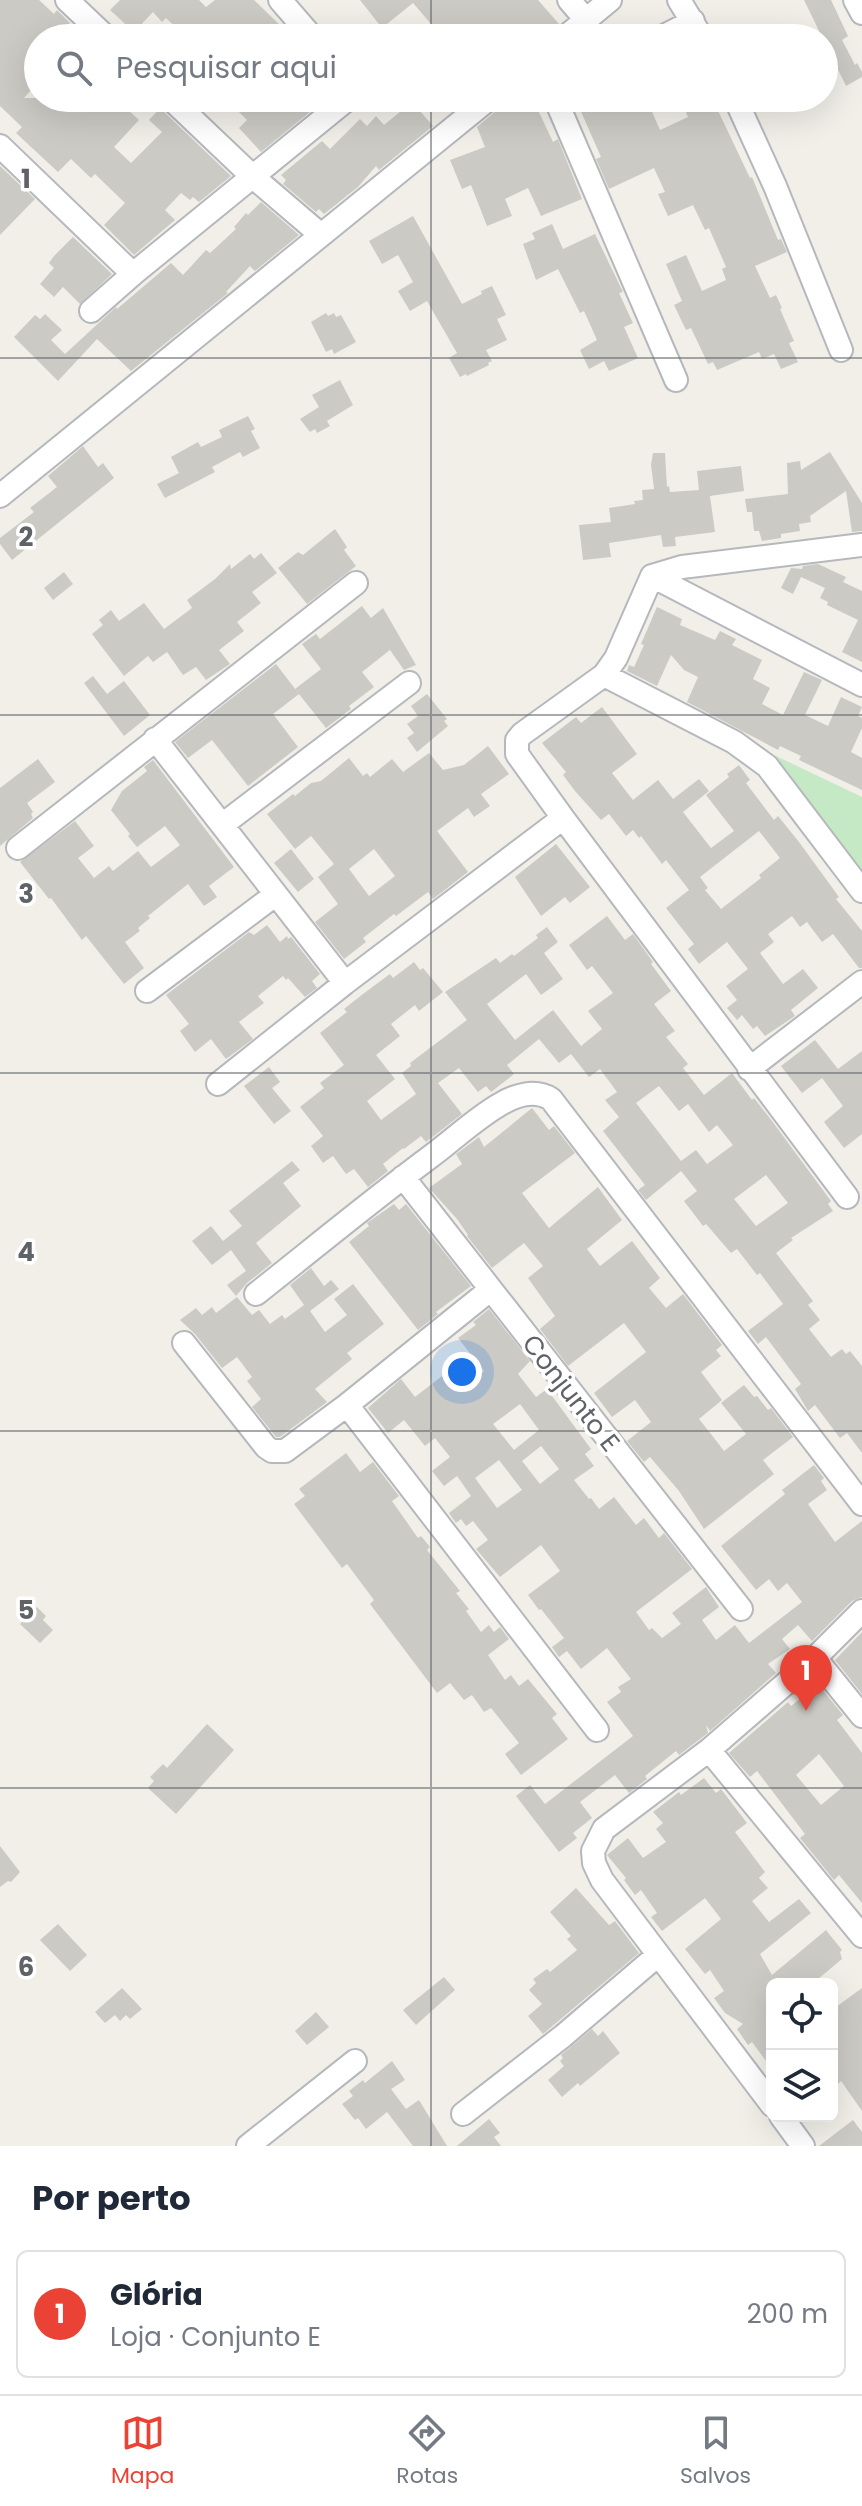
<!DOCTYPE html>
<html lang="pt">
<meta charset="utf-8">
<style>
:root{--surface:#fff;--page:#f2f2f3;--text:#1f2937;--muted:#747a83;--line:#e0e1e3;--accent:#ea4335}
body{margin:0;font-family:Poppins,sans-serif;background:var(--page);color:var(--text)}
.controls{position:absolute;right:24px;bottom:24px;display:grid;overflow:hidden;border-radius:12px;box-shadow:0 8px 32px #0002}
.controls button{width:72px;height:72px;display:grid;place-items:center;padding:0;border:0;border-bottom:2px solid var(--line);background:var(--surface);color:var(--text);font:40px sans-serif}
.you{position:absolute;left:462px;top:1372px;width:28px;height:28px;margin:-20px;border:6px solid #fff;border-radius:50%;background:#1a73e8;box-shadow:0 0 0 12px #1a73e833}
.badge{display:grid;place-items:center;width:52px;height:52px;border-radius:50%;background:var(--accent);color:#fff;font-size:26px;font-weight:700}
.pin{position:absolute;translate:-50% -66px;filter:drop-shadow(0 2px 4px #0008)}
.pin::after{content:'';position:absolute;top:42px;width:28px;height:24px;background:inherit;clip-path:polygon(0 0,100% 0,50% 100%)}
.list{margin:0;padding:0;list-style:none}
h2{display:flex;justify-content:space-between;align-items:center;height:104px;margin:0;padding:0 32px;font-size:34px}
h2 small{font-size:26px;font-weight:400;color:var(--muted)}
.list li{display:grid;grid-template-columns:52px 1fr auto;gap:24px;align-items:center;box-sizing:border-box;height:128px;margin:0 16px 16px;padding:0 16px;border:2px solid var(--line);border-radius:12px}
.list b{display:block;font-size:30px;white-space:nowrap}
.list p{margin:0;font-size:26px;white-space:nowrap;color:var(--muted)}
.list em{font-size:26px;font-style:normal;color:var(--muted)}
.icon{flex:none;width:44px;height:44px;fill:none;stroke:currentColor;stroke-width:2;stroke-linecap:round;stroke-linejoin:round}
.map{position:relative;flex:none;width:862px;height:2146px;overflow:hidden}
.search{position:absolute;background:var(--surface);box-shadow:0 8px 32px #0002;left:24px;right:24px;top:24px;height:88px;display:flex;align-items:center;gap:20px;box-sizing:border-box;padding:0 28px;border-radius:44px;color:var(--muted);font-size:30px}
.sheet{height:248px;background:var(--surface)}
nav{display:flex;justify-content:space-around;align-items:center;box-sizing:border-box;height:112px;border-top:2px solid var(--line);background:var(--surface);font-size:22px;color:var(--muted)}
nav a{display:grid;justify-items:center;gap:4px}
nav .on{color:var(--accent)}
.map>svg:first-child{display:block}
</style>
<div class="map">
<svg width="862" height="2146" viewBox="0 0 862 2146">
<rect width="100%" height="100%" fill="#f1efe8"/>
<!-- green -->
<path fill="#c5e8c5" d="M776,756L862,797V879L772,761Z"/>
<!-- building -->
<path fill="#cccac5" fill-rule="evenodd" d="M0,0H39L54,14L57,10L70,23L56,38H38V82L24,98H115L139,120L114,147L131,163L162,132L149,120L160,108L231,176L199,202L193,197L190,200L181,193L165,210L175,220L134,255L104,225L125,203L95,174L91,178L71,159L58,172L16,133L22,127L0,106Z
M120,0H199L206,7L215,0H254L284,29L275,38H187L166,18L162,22L153,12L134,32L110,10Z
M360,0H538L559,24L542,38H443L413,3L382,28Z
M804,0H831L848,36L842,40L855,65L857,63L862,72V77L846,86Z
M225,98H327L261,152L239,128L247,120Z
M511,98H539L543,107L538,110L553,142L558,139L582,199L541,216L528,188L505,199L512,216L487,226L471,185L462,189L450,160L485,147L477,127Z
M575,98H646L660,130L688,117L680,98H712L750,178L752,177L778,240L781,239L787,252L755,266L770,298L776,295L782,308L780,309L794,341L789,343L798,362L781,369L774,354L762,359L759,352L717,370L713,362L708,364L691,328L686,330L674,305L682,301L666,264L686,255L702,291L726,280L722,269L726,267L709,228L705,230L693,205L668,216L658,194L665,192L654,168L609,189L596,159L601,157Z
M412,102L433,126L379,170L376,166L358,187L324,214L319,209L316,212L283,184L286,180L281,175L322,141L330,149L360,119L367,126L376,116L384,125Z
M0,166L35,199L0,235Z
M261,202L299,235L255,271L250,266L226,292L228,293L131,371L97,339L58,381L14,337L35,315L40,319L45,314L62,330L51,340L65,354L116,307L117,309L171,263L183,275L206,250L210,253L236,229L234,227L246,213L248,215Z
M413,216L462,304L482,294L481,291L492,286L506,315L497,319L507,340L486,350L492,361L488,363L489,365L467,376L466,374L460,377L449,358L457,353L427,301L410,311L398,291L413,282L398,255L382,264L369,241Z
M552,224L563,249L595,234L623,292L619,293L633,323L624,327L638,358L609,371L604,361L589,369L580,350L597,340L584,311L580,313L558,269L536,280L523,244L535,239L532,233Z
M73,237L112,274L80,304L63,287L54,297L40,284L54,268L49,263L54,256Z
M326,313L328,316L334,313L336,317L341,315L356,342L334,354L332,349L326,352L311,322Z
M340,380L353,405L327,421L330,426L317,433L315,429L310,432L300,419L319,407L312,395Z
M248,416L255,429L251,431L260,448L243,457L240,452L212,467L215,472L165,498L157,484L179,473L171,457L198,442L201,447L222,437L219,430Z
M83,446L98,467L103,463L114,478L12,560L0,544V538L34,512L30,508L57,487L48,476Z
M830,452L862,503V531L852,532L846,491L810,516L811,522L799,524L800,531L781,534V538L762,541L759,531H754L752,512H747L745,499L788,494L787,463L800,461L801,470Z
M653,453H665L667,487L669,486L670,492L699,490L697,471L741,466L744,491L710,496L715,532L675,537L676,546L663,547L661,535L609,543L611,557L583,560L579,525L611,522L609,508L635,504L634,501L643,500L642,490L654,489L651,465Z
M335,529L347,547L344,550L356,566L307,604L278,568L298,552L303,555Z
M261,553L277,573L252,592L261,603L237,622L244,631L219,650L230,664L206,680L196,667L183,675L167,652L153,662L148,656L124,676L92,634L103,625L99,620L111,610L119,621L144,603L164,629L192,608L187,600L215,579L230,564L231,569L250,554L254,559Z
M818,564L846,577L843,582L862,591V662L842,652L858,620L827,605L828,602L820,598L825,588L801,577L793,594L781,588L791,568L802,569L803,566Z
M64,572L73,584L53,600L44,588Z
M362,606L371,618L383,608L416,665L404,670L390,650L362,672L374,687L349,706L351,709L326,728L295,689L321,669L302,644L316,634L320,639Z
M657,607L682,619L680,625L715,640L720,631L736,639L732,645L762,660L753,679L770,688L762,704L783,715L804,672L822,680L805,715L828,726L841,697L862,707L858,716L862,718V728L851,752L862,758V790L799,760L801,756L780,746L778,750L687,702L698,677L684,670L671,655L657,686L627,671L629,665L634,667L644,645L641,644Z
M276,664L299,694L273,714L298,747L248,786L212,740L188,758L175,742Z
M93,676L107,694L124,681L150,715L124,736L84,683Z
M427,694L447,719L444,721L448,726L417,752L407,738L414,733L407,724L418,716L411,706Z
M602,707L637,754L612,773L633,800L658,780L673,799L699,779L709,791L683,812L711,848L734,831L706,795L729,777L727,774L739,765L750,780L746,783L774,820L778,816L799,842L839,897L836,899L862,931V968H859L833,934L822,942L807,922L800,927L792,916L768,934L774,942L760,953L783,984L803,969L818,988L791,1010L795,1016L765,1036L757,1026L753,1029L742,1015L737,1020L727,1008L737,1000L726,986L748,969L727,942L699,964L688,949L694,944L666,908L689,890L666,860L662,864L641,836L639,838L633,830L626,836L609,814L601,820L575,791L563,775L566,772L542,743L576,717L581,723ZM759,831L780,858L759,875L761,878L721,909L705,890L708,888L700,877Z
M488,746L509,774L481,794L490,806L474,817L468,808L437,831L468,872L433,899L428,892L396,916L394,914L363,938L366,942L344,959L315,922L338,904L318,877L334,864L311,836L295,849L267,814L293,794L295,796L311,783L321,781L349,758L363,776L367,773L370,777L392,759L403,772L429,753L443,770L464,765ZM374,849L395,876L369,896L349,869Z
M38,759L55,782L27,803L33,812L31,814L33,818L0,846V788Z
M153,760L234,867L209,886L217,897L204,906L188,884L148,916L150,918L138,928L140,931L125,942L144,968L124,984L86,936L82,940L51,898L49,899L20,862L75,821L94,846L78,858L94,878L109,866L113,871L138,851L151,867L180,845L165,826L137,847L128,836L130,834L111,810L122,791L147,771L144,767Z
M556,844L590,887L570,903L565,897L541,916L515,877Z
M291,849L314,879L298,892L274,863Z
M607,916L625,940L633,934L653,962L651,964L671,991L654,1004L675,1031L666,1037L688,1064L683,1068L704,1095L732,1073L752,1100L754,1098L769,1117L831,1201L828,1204L833,1211L791,1238L793,1240L776,1253L813,1301L808,1305L820,1320L809,1329L831,1357L842,1349L846,1354L850,1351L862,1366V1453L847,1433L840,1438L815,1405L808,1411L795,1389L801,1384L766,1337L758,1344L748,1331L783,1304L760,1273L757,1275L737,1249L731,1253L706,1224L703,1226L684,1201L697,1191L681,1171L646,1200L638,1190L645,1185L603,1131L619,1117L605,1100L617,1092L600,1069L589,1077L571,1054L559,1063L539,1039L507,1065L514,1074L491,1092L486,1086L478,1092L459,1068L438,1083L462,1114L426,1142L421,1136L404,1149L403,1148L383,1164L388,1171L368,1187L354,1169L346,1174L333,1156L323,1163L311,1146L323,1136L300,1107L324,1088L320,1083L344,1065L320,1033L347,1012L344,1009L363,994L390,974L393,978L414,962L420,970L423,968L443,992L419,1011L415,1005L391,1024L400,1036L376,1055L395,1079L367,1101L381,1120L416,1094L402,1073L411,1066L410,1063L467,1020L445,992L496,958L500,963L512,954L514,956L538,938L536,935L547,927L558,942L544,953L563,979L541,995L526,974L487,1004L515,1040L553,1010L581,1046L602,1029L588,1011L613,993L592,966L587,970L569,945ZM659,1086L679,1111L688,1104L709,1132L717,1125L733,1145L707,1164L696,1150L681,1161L636,1103ZM766,1175L788,1203L756,1226L734,1199Z
M267,925L280,942L287,936L288,939L291,937L320,974L312,981L317,988L305,997L288,978L286,980L283,976L258,996L264,1003L239,1022L253,1039L226,1059L211,1039L195,1052L180,1031L189,1024L166,995L249,932L254,935Z
M815,1040L838,1069L862,1051V1134L844,1148L824,1122L843,1106L822,1078L802,1093L781,1066Z
M269,1067L280,1082L272,1088L291,1111L274,1124L244,1086Z
M532,1108L549,1130L554,1126L575,1153L522,1193L549,1228L598,1187L622,1220L587,1249L600,1266L632,1241L660,1278L649,1288L666,1308L683,1294L722,1345L716,1350L721,1356L701,1372L722,1400L699,1419L711,1434L724,1451L746,1434L721,1403L744,1385L754,1397L757,1396L768,1410L771,1408L793,1437L763,1460L774,1474L704,1529L679,1491L650,1457L644,1462L627,1441L651,1422L635,1400L612,1417L594,1393L646,1352L624,1323L568,1366L540,1329L555,1316L528,1278L543,1266L524,1243L492,1268L467,1236L468,1235L457,1219L429,1188L462,1164L456,1154L459,1152L479,1137L484,1147Z
M292,1161L300,1170L283,1183L301,1206L256,1243L272,1263L247,1283L236,1296L227,1285L246,1271L231,1250L212,1265L192,1241L211,1226L223,1241L242,1226L229,1211Z
M394,1204L399,1210L406,1204L471,1286L436,1312L438,1314L418,1330L349,1242L369,1226L367,1223Z
M311,1268L324,1286L331,1280L339,1289L310,1311L325,1332L347,1315L334,1299L353,1284L384,1324L347,1353L352,1359L315,1389L327,1402L280,1437H276L252,1407L261,1399L247,1381L252,1377L237,1357L222,1368L195,1334L180,1320L196,1308L202,1315L212,1307L216,1313L237,1297L252,1315L259,1310L270,1324L282,1315L285,1319L304,1305L290,1285Z
M489,1309L530,1361L518,1374L536,1397L547,1389L591,1449L585,1454L594,1466L574,1480L589,1499L591,1498L599,1509L614,1497L636,1525L644,1518L659,1538L664,1533L692,1569L636,1612L649,1630L652,1628L662,1638L681,1624L672,1613L706,1587L719,1607L702,1620L716,1640L735,1625L749,1643L802,1602L787,1583L778,1591L769,1579L756,1590L721,1546L785,1494L782,1490L814,1465L824,1478L821,1481L827,1490L808,1504L835,1542L862,1521V1597L852,1601L812,1641L798,1625L782,1639L790,1649L768,1664L776,1673L710,1731L706,1725L708,1733L679,1755L676,1751L645,1776L647,1779L629,1793L615,1775L580,1802L592,1818L573,1833L577,1838L559,1852L516,1796L530,1785L545,1804L633,1736L607,1702L621,1692L618,1687L631,1679L607,1648L581,1669L567,1651L559,1657L552,1647L564,1638L541,1609L539,1610L528,1595L560,1571L541,1545L500,1577L476,1549L488,1540L473,1521L466,1526L461,1519L456,1523L449,1513L471,1496L457,1476L444,1486L432,1471L450,1457L435,1438L425,1446L404,1420L388,1433L368,1408L401,1379L415,1397L442,1376L445,1380L453,1373L465,1388L484,1371L458,1338L476,1325L473,1322ZM520,1404L539,1430L514,1450L493,1424ZM541,1446L559,1469L540,1484L522,1461ZM499,1460L522,1490L497,1508L475,1478Z
M346,1453L360,1472L373,1462L399,1496L392,1501L418,1538L421,1536L430,1547L427,1550L460,1591L456,1593L469,1609L466,1611L481,1632L489,1625L494,1632L500,1627L509,1639L488,1655L505,1680L511,1675L519,1686L528,1679L557,1714L552,1718L568,1739L521,1775L505,1754L519,1743L491,1708L484,1712L472,1695L464,1700L450,1683L437,1693L370,1604L374,1600L347,1564L342,1568L294,1504L305,1496L299,1489Z
M37,1607L46,1616L43,1620L53,1630L40,1643L20,1624Z
M862,1632V1694L835,1660Z
M818,1684L843,1715L837,1720L862,1753V1903L839,1875L834,1880L800,1838L805,1834L757,1771L750,1777L729,1753L788,1702L791,1706ZM819,1754L844,1786L821,1805L796,1775Z
M207,1724L234,1750L176,1814L148,1788L154,1781L150,1777L163,1764L167,1768Z
M704,1778L716,1793L721,1789L747,1823L735,1832L765,1872L759,1878L768,1888L752,1901L769,1922L799,1899L811,1913L760,1954L772,1975L826,1930L842,1950L840,1952L842,1959L812,1984H772V2069L752,2042L748,2045L737,2029L743,2024L725,2013L714,1998L724,1991L710,1970L705,1974L685,1949L721,1919L705,1898L662,1931L651,1917L657,1913L641,1890L635,1895L624,1880L626,1878L607,1855L628,1838L643,1858L666,1842L656,1829L663,1823L653,1812L679,1792L681,1795Z
M0,1846L20,1872L11,1882L8,1881L0,1887Z
M576,1888L609,1925L615,1921L639,1953L543,2034L528,2016L542,2004L529,1990L536,1983L533,1979L547,1969L550,1972L577,1950L567,1939L571,1936L550,1912Z
M58,1924L87,1955L70,1971L40,1940Z
M444,1977L455,1990L416,2025L403,2010Z
M122,1988L142,2009L130,2019L126,2015L120,2021L115,2015L105,2023L95,2012Z
M862,1988V2111L841,2081L832,2090V2010Z
M316,2012L329,2027L307,2045L295,2031Z
M592,2029L598,2036L603,2031L620,2053L580,2086L578,2083L562,2097L548,2080L564,2066L560,2061L563,2058L561,2055Z
M392,2061L405,2080L391,2089L406,2109L419,2100L447,2146H413L387,2112L366,2129L358,2118L355,2120L342,2104L353,2096L349,2091L363,2080L365,2083Z
M489,2119L500,2133L494,2137L501,2146H457Z
M853,2120L862,2132V2146H819Z"/>
<g fill="none" stroke-linecap="round" stroke-linejoin="round">
<defs>
<path id="minor" d="M67,0L107,38
M280,0L313,38
M569,0L586,20
M679,0L702,38
M855,0L862,13
M564,38L610,0
M660,38L693,21
M170,98L252,176L321,235
M555,98L676,380
M735,98L775,186L841,350
M0,146L133,274
M91,311L133,274L349,98
M0,496L490,98
M652,576L862,685
M604,675L616,658L652,576L682,567L862,545
M155,739L345,983
M222,825L409,683
M18,848L356,583
M147,991L275,895
M749,1069L862,982
M218,1084L345,983L563,818
M403,1177L741,1609
M847,1197L563,818L517,754V740L522,734L604,675L734,742L767,766L862,891
M256,1294C314,1248 371,1201 430,1157C453,1140 475,1119 499,1105C515,1095 535,1089 551,1099L862,1504
M184,1343L266,1447L272,1451H285L347,1405L490,1290
M347,1405L597,1730
M815,1658L862,1716
M709,1750L862,1936
M772,2105L602,1880L594,1863L593,1851L604,1829L709,1750L815,1658L862,1611
M463,2114L563,2036L658,1955
M781,2116L803,2146
M248,2146L355,2061"/>
</defs>
<!-- minor casing -->
<use href="#minor" stroke="#b5b8bc" stroke-width="26"/>
<!-- minor -->
<use href="#minor" stroke="#fff" stroke-width="22"/>
</g>
<!-- grid -->
<path fill="none" stroke="#5f6368" stroke-width="2" stroke-opacity="0.55" d="M431,0V38M431,98V2146M0,358H862M0,715H862M0,1073H862M0,1431H862M0,1788H862"/>
<g text-anchor="middle" dominant-baseline="central" stroke-width="7" stroke-linejoin="round" paint-order="stroke">
<!-- street labels -->
<g font-size="26" fill="#5f6368" stroke="#fff">
<text transform="translate(571 1393) rotate(52)">Conjunto E</text>
</g>
</g>
<g font-size="26" text-anchor="middle" font-weight="bold" fill="#5f6368" stroke="#fff" stroke-width="7" stroke-linejoin="round" paint-order="stroke">
<text x="26" y="188">1</text>
<text x="26" y="546">2</text>
<text x="26" y="903">3</text>
<text x="26" y="1261">4</text>
<text x="26" y="1619">5</text>
<text x="26" y="1976">6</text>
</g>
</svg>
<div class="controls">
<button><svg class="icon" aria-label="locate" viewBox="0 0 24 24"><circle cx="12" cy="12" r="6"/><path d="M12 2v4M12 18v4M2 12h4M18 12h4"/></svg></button>
<button><svg class="icon" aria-label="layers" viewBox="0 0 24 24"><path d="M12 4l9 5-9 5-9-5zM3 14l9 5 9-5"/></svg></button>
</div>
<div class="you"></div>
<div class="pin badge" style="left:806px;top:1711px">1</div>
<div class="search"><svg class="icon" aria-label="search" viewBox="0 0 24 24"><circle cx="10" cy="10" r="6"/><path d="M15 15l6 6"/></svg>Pesquisar aqui</div>
</div>
<section class="sheet">
<h2>Por perto<small></small></h2>
<ul class="list">
<li><span class="badge">1</span><div><b>Glória</b><p>Loja · Conjunto E</p></div><em>200 m</em></li>
</ul>
</section>
<nav>
<a class="on"><svg class="icon" aria-label="map" viewBox="0 0 24 24"><path d="M3 6l6-2 6 2 6-2v14l-6 2-6-2-6 2zM9 4v14M15 6v14"/></svg>Mapa</a>
<a><svg class="icon" aria-label="directions" viewBox="0 0 24 24"><path d="M12 3l9 9-9 9-9-9zM9 14v-3h6M13 9l2 2-2 2"/></svg>Rotas</a>
<a><svg class="icon" aria-label="saved" viewBox="0 0 24 24"><path d="M7 4h10v16l-5-4-5 4z"/></svg>Salvos</a>
</nav>
